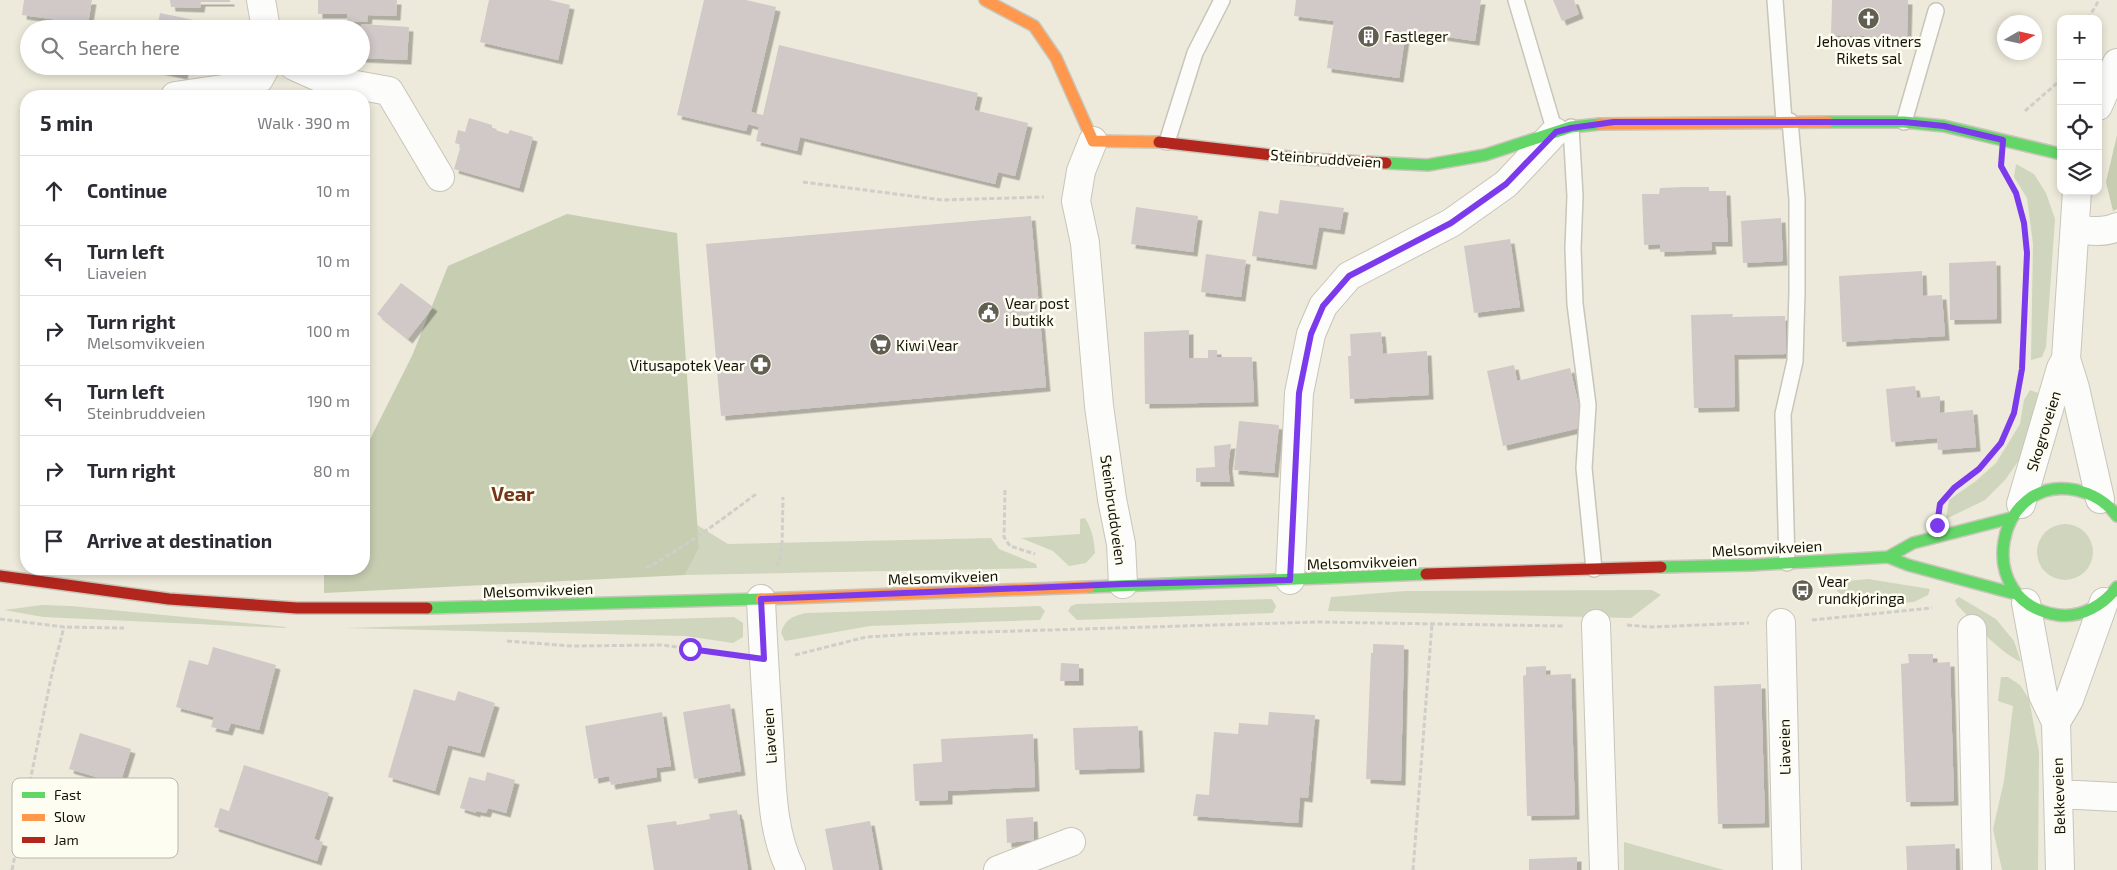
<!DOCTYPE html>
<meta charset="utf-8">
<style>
:root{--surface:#fff;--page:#f2f2f3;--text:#2b2b33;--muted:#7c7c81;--line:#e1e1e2}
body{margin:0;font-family:"Exo 2",sans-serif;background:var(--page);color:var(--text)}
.controls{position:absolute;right:15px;top:15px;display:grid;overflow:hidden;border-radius:10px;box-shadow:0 2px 8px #0003}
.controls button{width:45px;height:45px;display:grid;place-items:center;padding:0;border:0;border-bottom:1px solid var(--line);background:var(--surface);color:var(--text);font:25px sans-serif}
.compass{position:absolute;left:1997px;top:15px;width:45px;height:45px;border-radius:50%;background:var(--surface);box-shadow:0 2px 8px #0003;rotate:81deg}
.stop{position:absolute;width:15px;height:15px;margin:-11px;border:4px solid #7c3aed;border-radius:50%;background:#fff}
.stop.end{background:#7c3aed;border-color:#fff;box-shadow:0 1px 5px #0008}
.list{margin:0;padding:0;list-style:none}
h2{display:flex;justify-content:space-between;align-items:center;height:65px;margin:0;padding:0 20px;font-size:21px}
h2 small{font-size:16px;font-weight:400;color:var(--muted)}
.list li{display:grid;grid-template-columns:32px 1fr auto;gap:15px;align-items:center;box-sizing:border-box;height:70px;padding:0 20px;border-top:1px solid var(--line)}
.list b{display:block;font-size:19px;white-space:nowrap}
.list p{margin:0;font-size:16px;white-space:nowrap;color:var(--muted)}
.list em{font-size:16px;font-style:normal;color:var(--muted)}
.icon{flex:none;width:28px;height:28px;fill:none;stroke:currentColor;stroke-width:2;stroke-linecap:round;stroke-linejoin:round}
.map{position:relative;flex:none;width:2117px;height:870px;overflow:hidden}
.search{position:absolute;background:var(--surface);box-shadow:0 2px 8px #0003;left:20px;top:20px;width:350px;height:55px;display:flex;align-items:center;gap:12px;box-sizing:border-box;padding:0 18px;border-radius:28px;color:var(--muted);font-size:19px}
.panel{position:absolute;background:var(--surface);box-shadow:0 2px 8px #0003;left:20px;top:90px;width:350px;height:485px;border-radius:20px}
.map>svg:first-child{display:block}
</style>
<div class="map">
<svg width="2117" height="870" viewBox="0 0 2117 870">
<defs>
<filter id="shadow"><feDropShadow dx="4.5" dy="4.5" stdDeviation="0" flood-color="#0004"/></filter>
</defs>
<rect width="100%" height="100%" fill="#edeadb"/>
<!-- green -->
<path fill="#cfd6bd" d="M2016,164L2034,174L2046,193L2055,219L2046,347L2042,357L2031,360L2033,244L2027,198L2014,177Z
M2030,390L2038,393L2039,401L2024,453L2005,480L1985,500L1946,519L1949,500L1976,481L1996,463L2020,424L2024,400Z
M1085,518C1092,529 1094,540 1095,553L1086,563L1069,566L1053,551L1021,538L1080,534V519Z
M2037 552a28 28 0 1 1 56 0a28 28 0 1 1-56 0Z
M697,525L728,544L991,538L999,549L1036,564L1037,568L685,575L699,548Z
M1868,579L1930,589L1928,595L1914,602L1854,606L1837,591L1838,582Z
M1652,590L1661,595L1631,618L1328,611L1331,597L1405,591Z
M1959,597L1996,619L2014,641L2021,662C1995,649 1977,625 1957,605L1955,600Z
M1272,599L1276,606L1273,613L1077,620L1068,611L1071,606L1076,604Z
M42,605L71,606L286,627L285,628L43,617L4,610Z
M1040,606L1045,611L1040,620L870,626L785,641L781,633C785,619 793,616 806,613Z
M734,617L743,623V637L733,643L685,636L345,628Z
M2001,677H2008L2020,685L2029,699L2039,752L2038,870H2002L1993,829L2004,781L2013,706L1998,701Z
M1624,842L1724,870H1624Z"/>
<!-- forest -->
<path fill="#c6cdb1" d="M2117,135V209L2113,211L2106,182Z
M567,214L677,233L699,548L685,575L324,593V569H364V451L412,356L448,266Z"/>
<!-- building -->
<path fill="#d1c8c8" filter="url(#shadow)" d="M24,0H92L88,24L22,15Z
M170,0H230V2H201L200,8L171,7Z
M318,0H397L396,16L368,15L367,22H347V14H318Z
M489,0H549L570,5L558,60L480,42Z
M704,0H746L776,7L751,112L763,115L779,45L978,93L974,110L1028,123L1015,176L998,172L995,184L800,137L797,151L756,141L759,127L748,124L746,131L677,115Z
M1296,0H1481L1475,41L1406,31L1399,78L1327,68L1334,21L1294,16Z
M1553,0H1574L1579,14L1562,21Z
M1832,0H1908L1907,37L1831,35Z
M160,13L194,20L192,29H157Z
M361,24L409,27L407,60L361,58Z
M159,66H185L183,75L158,70Z
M469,118L492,125V129L508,134L510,130L533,137L519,188L454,169L461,145L455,143L458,130L465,132Z
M1684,187H1709V191H1726L1728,242H1711L1712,250L1660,252V244L1644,245L1642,194H1659L1660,188Z
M1280,200L1344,208L1340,230L1319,227L1312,265L1252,256L1259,211L1278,214Z
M1136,207L1198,216L1193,252L1131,244Z
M1031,216L1046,387L721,416L706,244Z
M1781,218L1783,261L1743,263L1741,221Z
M1510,239L1520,307L1474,313L1464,246Z
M1206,254L1246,260L1241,297L1201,292Z
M1996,261L1997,319L1950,320L1949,263Z
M1922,271L1923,296L1942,295L1945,336L1842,342L1839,276Z
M401,283L433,307L408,339L377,314Z
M1733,314L1732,317L1785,316L1786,354L1734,355L1735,407L1694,408L1691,315Z
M1189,330V358H1208V350H1217V357H1252L1254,402L1145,404L1144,332Z
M1381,332L1383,354L1427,351L1429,395L1350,399L1348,356H1351L1350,334Z
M1514,365L1517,381L1570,368L1584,427L1503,446L1487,371Z
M1915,386L1917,398L1940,396V413L1973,410L1976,447L1938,450L1937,438L1891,442L1886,389Z
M1239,421L1279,425L1274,473L1234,470Z
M1231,444L1228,467L1230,482H1196V468L1215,467L1214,446Z
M1373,644L1404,645L1401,781L1366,779L1371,653H1373Z
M213,647L276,665L259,730L231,723L228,731L211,727L214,717L176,707L189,660L208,665Z
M1908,654H1933V663L1950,662L1954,801L1906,802L1901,664L1909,663Z
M1061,663L1079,664V681H1060Z
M1546,666V675L1571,674L1575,815L1527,816L1523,676L1526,675V667Z
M1761,684L1765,823L1718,824L1714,686Z
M414,689L455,701L458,691L495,703L480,753L448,745L435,791L388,777Z
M730,704L741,771L694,779L683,712Z
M662,712L671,766L656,768L657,777L611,785L609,776L594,779L585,726Z
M1269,712L1315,715L1308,798L1300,797L1298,823L1193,816L1196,794L1209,795L1214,732L1238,734L1239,723L1268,725Z
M1138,726L1140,768L1075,770L1073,728Z
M80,733L131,749L120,784L69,769Z
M1033,734L1035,787L948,791V800L915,801L913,764L942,762L941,739Z
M244,765L329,793L314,839L323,842L317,861L214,827L220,808L229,811Z
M487,772L515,780L506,813L488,808L486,813L476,811V813L460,808L469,777L485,781Z
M737,810L738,815H739L748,870H654L647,825L676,821L677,825L710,819L709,814Z
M1033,817L1034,840L1007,843L1006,819Z
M870,821L879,870H833L825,829Z
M1955,844L1956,870H1907L1906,846Z
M1577,857V870H1529V859Z"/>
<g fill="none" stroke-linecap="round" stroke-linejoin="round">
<defs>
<path id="lane" d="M1516,0L1555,132
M1775,0L1784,121
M1904,122L1936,11
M1571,127L1575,196L1573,248L1575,304L1588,405L1584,468L1594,569
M1167,142L1195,53L1222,0
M1787,563L1783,414L1795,361L1797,292V199L1790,121"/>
<path id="street" d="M261,0L266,29
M294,66L323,79L389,91L440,177
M175,96L243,86L259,79L266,66
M2098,106L2117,63
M1093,141L1081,171L1076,201L1085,243L1099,406L1112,499L1121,544L1123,584
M2077,191L2066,359L2075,388L2100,499
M2075,229C2088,231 2105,233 2117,227
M2021,504L2061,368L2066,359
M1290,580L1299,393L1311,334L1323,306L1349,276L1451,223L1506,184L1555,132
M761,599C763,646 766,693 769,740C772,782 771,831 791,870
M2026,603L2043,695L2056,722L2060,870
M1781,623L1787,870
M1596,624L1604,870
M1972,629L1977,870
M2056,722L2069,700L2104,602
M2059,794L2117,797
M998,870L1071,842"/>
<path id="fast" d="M1828,122H1904L1944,126L2061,154
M1386,163L1428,165L1485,155L1571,127L1600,124
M2117,516C2107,502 2093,494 2076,490C1995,473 1971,603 2058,615C2081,618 2104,605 2117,587
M1888,557L1913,543L2011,518
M1661,567L1752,565L1888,557L1908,565L2016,594
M1089,587L1426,574
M427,608L761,599"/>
<path id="slow" d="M985,0L1034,26L1056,58L1093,141L1159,142
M1600,124L1828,122
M761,599L1089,587"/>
<path id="jam" d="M1159,142L1306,159L1386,163
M1426,574L1661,567
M0,576L169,599L297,608H427"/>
</defs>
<!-- lane casing -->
<use href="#lane" stroke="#c8c5b9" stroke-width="18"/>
<!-- street casing -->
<use href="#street" stroke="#c8c5b9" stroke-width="30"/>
<!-- fast casing -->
<use href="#fast" stroke="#c8c5b9" stroke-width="14"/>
<!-- slow casing -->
<use href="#slow" stroke="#c8c5b9" stroke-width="14"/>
<!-- jam casing -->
<use href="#jam" stroke="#c8c5b9" stroke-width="14"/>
<!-- path -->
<path stroke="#cfcec9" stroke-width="3" stroke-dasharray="5 2.5" stroke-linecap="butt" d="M2088,19L2099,0
M2025,111L2056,84L2061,74
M2005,174L2016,193L2024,223L2027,253L2022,369L2018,388
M803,182L942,200L1044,197
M1005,490L1004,537L1010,546L1035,554
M1942,501C1967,476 1993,461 2007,428
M777,567L782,548L783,497
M646,568C685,547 720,521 756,494
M0,619L64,627L124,628
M1812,620L1932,608
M1627,625L1651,627L1749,623
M507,641L571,646L663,645L733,655
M795,655L866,637L915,634L1316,622L1564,626
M12,870L52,673L64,627
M1413,870L1432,624"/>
<!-- lane -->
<use href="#lane" stroke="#fcfcfa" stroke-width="15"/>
<!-- street -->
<use href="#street" stroke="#fcfcfa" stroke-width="28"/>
<!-- fast -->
<use href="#fast" stroke="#63d668" stroke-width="11"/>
<!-- slow -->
<use href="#slow" stroke="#ff974d" stroke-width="11"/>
<!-- jam -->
<use href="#jam" stroke="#b3261e" stroke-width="11"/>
</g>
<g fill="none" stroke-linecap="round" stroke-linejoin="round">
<!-- route -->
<path stroke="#7c3aed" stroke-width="6" d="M690,649L764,659L761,599L1123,584L1290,580L1299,393L1311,334L1323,306L1349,276L1451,223L1506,184L1556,132L1571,128L1614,122H1904L1944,126L2003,140L2001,166L2016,193L2024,223L2027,253L2022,369L2014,413L2001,443L1979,469L1954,488L1940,504L1937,525"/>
</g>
<!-- icons -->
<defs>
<symbol id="church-disc" viewBox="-11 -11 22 22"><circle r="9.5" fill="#615e52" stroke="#fefdf1"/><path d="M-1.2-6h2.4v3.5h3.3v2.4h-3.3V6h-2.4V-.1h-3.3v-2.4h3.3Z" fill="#fff"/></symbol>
<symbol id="building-disc" viewBox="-11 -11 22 22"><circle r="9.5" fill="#615e52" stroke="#fefdf1"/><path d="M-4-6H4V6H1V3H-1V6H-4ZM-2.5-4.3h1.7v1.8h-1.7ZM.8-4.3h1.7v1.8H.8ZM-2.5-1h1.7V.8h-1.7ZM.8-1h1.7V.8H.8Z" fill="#fff"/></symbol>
<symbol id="civic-disc" viewBox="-11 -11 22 22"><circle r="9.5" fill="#615e52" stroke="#fefdf1"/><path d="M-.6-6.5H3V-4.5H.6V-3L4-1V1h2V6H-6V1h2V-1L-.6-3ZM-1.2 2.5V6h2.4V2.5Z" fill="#fff"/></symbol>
<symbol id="supermarket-disc" viewBox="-11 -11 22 22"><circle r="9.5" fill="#615e52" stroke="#fefdf1"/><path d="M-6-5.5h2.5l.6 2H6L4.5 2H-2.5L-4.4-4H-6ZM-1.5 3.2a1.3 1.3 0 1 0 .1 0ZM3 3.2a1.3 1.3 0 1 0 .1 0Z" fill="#fff"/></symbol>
<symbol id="pharmacy-disc" viewBox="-11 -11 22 22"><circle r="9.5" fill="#615e52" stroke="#fefdf1"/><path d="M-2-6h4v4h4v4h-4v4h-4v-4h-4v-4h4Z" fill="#fff"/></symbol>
<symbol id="bus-disc" viewBox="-11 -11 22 22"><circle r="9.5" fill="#615e52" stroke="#fefdf1"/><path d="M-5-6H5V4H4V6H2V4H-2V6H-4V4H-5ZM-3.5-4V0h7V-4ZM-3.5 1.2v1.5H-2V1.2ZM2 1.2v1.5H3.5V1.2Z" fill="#fff"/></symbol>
</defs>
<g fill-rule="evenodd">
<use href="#church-disc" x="1856" y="6" width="25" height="25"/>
<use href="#building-disc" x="1356" y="24" width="25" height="25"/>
<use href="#civic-disc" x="976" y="300" width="25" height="25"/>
<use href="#supermarket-disc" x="868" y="332" width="25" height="25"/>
<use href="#pharmacy-disc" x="748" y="352" width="25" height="25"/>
<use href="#bus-disc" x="1790" y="578" width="25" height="25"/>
</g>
<g text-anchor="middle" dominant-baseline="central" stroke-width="5" stroke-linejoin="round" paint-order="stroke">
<!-- poi labels -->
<g font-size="15" fill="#151309" stroke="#fefdf1" text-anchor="start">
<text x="1384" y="36">Fastleger</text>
<text x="1869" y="41" text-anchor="middle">Jehovas vitners<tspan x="1869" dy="17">Rikets sal</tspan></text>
<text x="1005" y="303">Vear post<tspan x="1005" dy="17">i butikk</tspan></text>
<text x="896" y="345">Kiwi Vear</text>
<text x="745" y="365" text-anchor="end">Vitusapotek Vear</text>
<text x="1818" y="581">Vear<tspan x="1818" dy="17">rundkjøringa</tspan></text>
</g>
<!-- street labels -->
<g font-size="15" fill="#151309" stroke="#fefdf1">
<text transform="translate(1326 158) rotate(4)">Steinbruddveien</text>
<text transform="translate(2043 431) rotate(-73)">Skogroveien</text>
<text transform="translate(1114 510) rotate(82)">Steinbruddveien</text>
<text transform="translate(1767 548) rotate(-3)">Melsomvikveien</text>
<text transform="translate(1362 562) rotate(-2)">Melsomvikveien</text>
<text transform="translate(943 577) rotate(-2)">Melsomvikveien</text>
<text transform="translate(538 590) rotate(-2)">Melsomvikveien</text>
<text transform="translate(769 736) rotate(-94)">Liaveien</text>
<text transform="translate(1784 747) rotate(-91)">Liaveien</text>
<text transform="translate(2058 796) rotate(-92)">Bekkeveien</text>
</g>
<!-- district labels -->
<g font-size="20" font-weight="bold" fill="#763518" stroke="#fefdf1">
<text x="513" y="493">Vear</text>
</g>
</g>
<!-- legend -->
<rect x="12" y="778" width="166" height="80" rx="8" fill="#fefdf1" stroke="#b8b7ab" stroke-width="1"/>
<rect x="22" y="792" width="23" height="6" fill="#63d668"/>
<rect x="22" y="814" width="23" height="7" fill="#ff974d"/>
<rect x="22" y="837" width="23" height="6" fill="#b3261e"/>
<g font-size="14" fill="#151309">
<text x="54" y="800">Fast</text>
<text x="54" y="822">Slow</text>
<text x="54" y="845">Jam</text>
</g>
</svg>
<div class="controls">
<button>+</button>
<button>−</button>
<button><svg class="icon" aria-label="locate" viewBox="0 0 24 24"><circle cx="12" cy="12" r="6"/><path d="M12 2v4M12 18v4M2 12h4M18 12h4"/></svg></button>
<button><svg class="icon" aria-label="layers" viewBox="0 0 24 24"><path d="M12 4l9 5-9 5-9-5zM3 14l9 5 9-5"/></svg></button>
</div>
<svg class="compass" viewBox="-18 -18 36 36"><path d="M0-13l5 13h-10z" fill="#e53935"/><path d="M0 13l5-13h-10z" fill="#7c7c81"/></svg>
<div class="stop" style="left:690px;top:649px"></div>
<div class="stop end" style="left:1937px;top:525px"></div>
<div class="search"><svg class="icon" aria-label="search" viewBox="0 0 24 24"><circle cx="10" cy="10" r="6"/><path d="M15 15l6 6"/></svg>Search here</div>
<section class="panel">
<h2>5 min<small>Walk · 390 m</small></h2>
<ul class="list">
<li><svg class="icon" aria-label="ahead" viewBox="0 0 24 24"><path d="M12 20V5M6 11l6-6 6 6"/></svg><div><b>Continue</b></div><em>10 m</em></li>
<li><svg class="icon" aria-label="left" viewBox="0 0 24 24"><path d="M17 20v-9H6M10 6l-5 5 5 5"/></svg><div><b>Turn left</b><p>Liaveien</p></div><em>10 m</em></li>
<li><svg class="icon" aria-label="right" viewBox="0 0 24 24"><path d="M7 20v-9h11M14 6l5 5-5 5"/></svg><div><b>Turn right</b><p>Melsomvikveien</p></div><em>100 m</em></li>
<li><svg class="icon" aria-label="left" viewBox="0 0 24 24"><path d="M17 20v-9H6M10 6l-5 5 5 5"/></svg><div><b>Turn left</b><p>Steinbruddveien</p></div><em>190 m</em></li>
<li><svg class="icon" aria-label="right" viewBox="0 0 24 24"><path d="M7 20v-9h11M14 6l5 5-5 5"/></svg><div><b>Turn right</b></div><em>80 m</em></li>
<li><svg class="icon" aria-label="arrive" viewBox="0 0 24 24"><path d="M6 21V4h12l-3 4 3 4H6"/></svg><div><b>Arrive at destination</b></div></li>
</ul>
</section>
</div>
